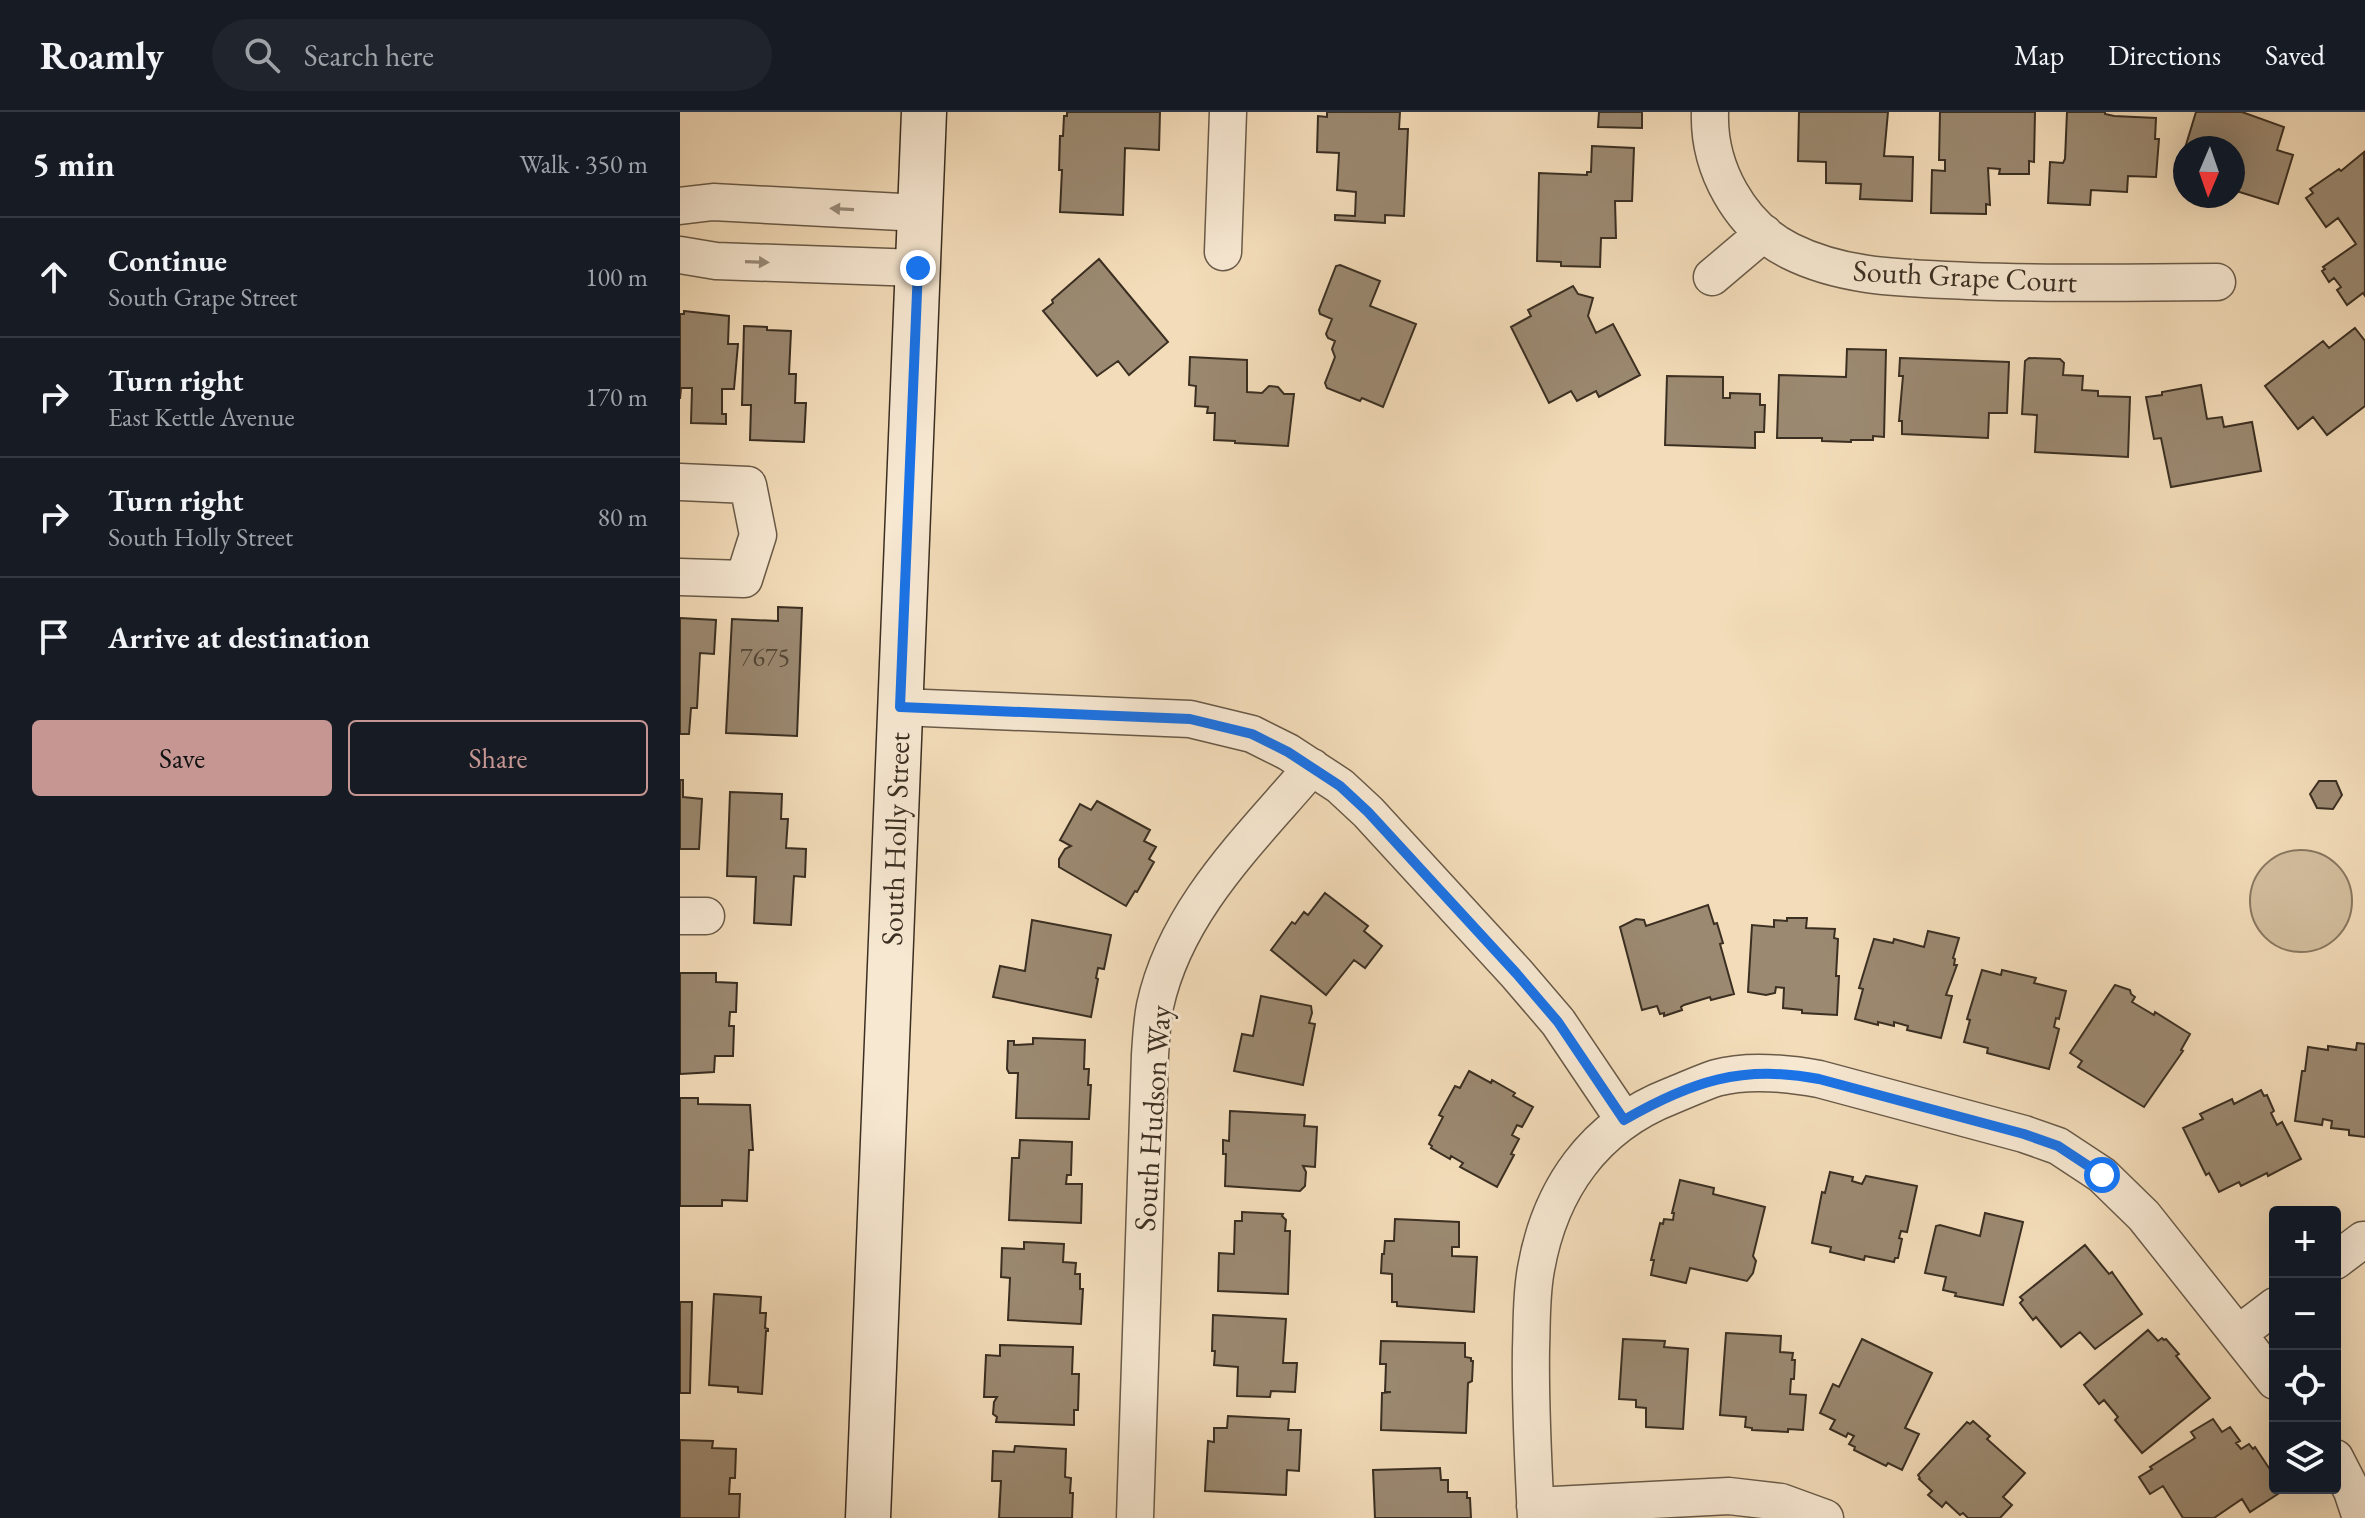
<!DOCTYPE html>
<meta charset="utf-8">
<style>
:root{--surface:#171b24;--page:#20242c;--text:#f1f3f6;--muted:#9ea1a6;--line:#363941;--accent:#c59692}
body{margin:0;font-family:"EB Garamond",serif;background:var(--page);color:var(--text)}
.controls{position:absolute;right:24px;bottom:24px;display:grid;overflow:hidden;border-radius:8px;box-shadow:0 8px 32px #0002}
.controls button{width:72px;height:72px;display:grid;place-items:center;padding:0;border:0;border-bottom:2px solid var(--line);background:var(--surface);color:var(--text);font:40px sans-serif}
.compass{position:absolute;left:1493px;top:24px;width:72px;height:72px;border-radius:50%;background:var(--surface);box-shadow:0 8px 32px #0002;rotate:182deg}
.stop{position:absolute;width:24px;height:24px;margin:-18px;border:6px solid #1a73e8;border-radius:50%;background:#fff}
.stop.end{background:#1a73e8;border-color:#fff;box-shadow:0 2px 8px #0008}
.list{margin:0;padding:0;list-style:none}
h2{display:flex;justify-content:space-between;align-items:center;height:104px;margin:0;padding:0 32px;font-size:34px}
h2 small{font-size:26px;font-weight:400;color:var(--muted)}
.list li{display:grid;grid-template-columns:52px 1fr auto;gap:24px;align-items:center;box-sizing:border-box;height:120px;padding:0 32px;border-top:2px solid var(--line)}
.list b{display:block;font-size:30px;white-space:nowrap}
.list p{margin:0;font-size:26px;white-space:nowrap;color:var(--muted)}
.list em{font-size:26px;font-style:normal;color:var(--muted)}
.actions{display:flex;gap:16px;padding:24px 32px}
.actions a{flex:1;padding:18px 0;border:2px solid var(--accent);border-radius:8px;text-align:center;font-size:28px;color:var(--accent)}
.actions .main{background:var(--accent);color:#111}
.icon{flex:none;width:44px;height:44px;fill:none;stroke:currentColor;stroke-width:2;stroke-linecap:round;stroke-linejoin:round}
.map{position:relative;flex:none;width:1685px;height:1406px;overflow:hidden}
header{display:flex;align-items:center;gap:48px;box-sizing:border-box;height:112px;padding:0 40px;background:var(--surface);border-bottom:2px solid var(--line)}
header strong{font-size:38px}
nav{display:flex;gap:44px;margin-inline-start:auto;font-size:28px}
.search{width:560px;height:72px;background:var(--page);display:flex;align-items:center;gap:20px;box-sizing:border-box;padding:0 28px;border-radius:44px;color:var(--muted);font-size:30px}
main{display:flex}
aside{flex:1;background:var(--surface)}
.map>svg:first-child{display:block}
</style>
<header>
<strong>Roamly</strong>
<div class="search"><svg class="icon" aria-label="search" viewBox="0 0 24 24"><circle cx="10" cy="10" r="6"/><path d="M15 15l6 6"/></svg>Search here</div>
<nav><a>Map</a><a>Directions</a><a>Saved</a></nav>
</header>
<main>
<aside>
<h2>5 min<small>Walk · 350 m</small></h2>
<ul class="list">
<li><svg class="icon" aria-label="ahead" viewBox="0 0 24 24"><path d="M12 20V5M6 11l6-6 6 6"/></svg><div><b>Continue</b><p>South Grape Street</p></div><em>100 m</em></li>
<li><svg class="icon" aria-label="right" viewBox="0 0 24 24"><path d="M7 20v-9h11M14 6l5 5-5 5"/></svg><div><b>Turn right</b><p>East Kettle Avenue</p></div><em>170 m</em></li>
<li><svg class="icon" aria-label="right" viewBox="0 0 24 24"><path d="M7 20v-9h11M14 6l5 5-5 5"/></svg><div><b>Turn right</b><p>South Holly Street</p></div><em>80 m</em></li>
<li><svg class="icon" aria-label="arrive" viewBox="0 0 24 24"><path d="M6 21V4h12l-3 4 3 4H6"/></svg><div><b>Arrive at destination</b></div></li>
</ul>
<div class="actions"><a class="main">Save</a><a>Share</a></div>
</aside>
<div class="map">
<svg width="1685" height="1406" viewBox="0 0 1685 1406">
<rect width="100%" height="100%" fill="#f3dcb9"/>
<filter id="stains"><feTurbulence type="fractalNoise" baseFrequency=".0025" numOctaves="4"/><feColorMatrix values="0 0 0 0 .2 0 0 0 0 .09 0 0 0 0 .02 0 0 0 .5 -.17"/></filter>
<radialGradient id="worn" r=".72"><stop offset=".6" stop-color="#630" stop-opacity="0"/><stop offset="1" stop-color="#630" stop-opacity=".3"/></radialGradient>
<!-- green -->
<path fill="#d4bf9f" stroke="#887760" stroke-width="2" d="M1570 789a51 51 0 1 1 102 0a51 51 0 1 1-102 0Z"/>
<!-- building -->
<path fill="#9b8971" stroke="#3b2f22" stroke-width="2" d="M387,0H480L479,38L445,36L443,103L380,100L382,58H379L380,24H383L384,4H387Z
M647,0H720L719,17H728L724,104L705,103V111L655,108V103L675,104L676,80L657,78L659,41L637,40L638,4L647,5Z
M919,0H962V16L918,15Z
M1119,0H1208L1204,44L1233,45L1232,89L1180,87L1181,72L1146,71V50L1118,49Z
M1260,0H1355L1354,50L1349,49V62H1319L1320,57L1308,56L1310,93L1306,92V102L1251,101L1252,58L1265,59V48H1259Z
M1387,0H1425V2L1434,4L1476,6L1475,27H1479L1476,65L1448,64L1447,80L1411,78L1410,93L1368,91L1370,50L1383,51L1385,47Z
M1516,0H1562L1604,15L1597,38L1613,43L1598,92L1553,78V36H1505Z
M912,34L954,36L952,89H935L936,126H921L920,155L881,154V150L857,149L859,61L907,63V60H911Z
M1684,40L1685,184L1683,181L1667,193L1657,178L1661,175L1654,166L1649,170L1642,159L1645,157L1643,155L1676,132L1658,106L1646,115L1626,86L1633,81L1630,77L1659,57L1661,59Z
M419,147L488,230L449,263L438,249L417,264L363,199L373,191L372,188Z
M660,153L700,169L690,194L736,212L703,295L682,286L680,289L647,276L645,271L655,245L652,237L655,229L648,226L646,222L652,207L640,202L639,198L656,154Z
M893,174L898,182L913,186L908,204L916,221L933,212L960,263L919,285L916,279L897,289L891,279L869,291L831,215L851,204L848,198Z
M4,199L49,204L48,232H58L54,277H42V302H46V312L11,311L12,276H1L0,287V202H4Z
M64,214L87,215V218L111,219L109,262H116L115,291H126L124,330L70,328L71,293H62Z
M1675,216L1685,229V294L1647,323L1633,305L1618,317L1585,274L1643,229L1649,236Z
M1167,237L1206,238L1204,325L1193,324V328H1171V330L1142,329V326H1097L1099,263L1166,265Z
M510,245L567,248V280L582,281L589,274L598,275L604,282H614L608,334L555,331V329L534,328L535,301H527L528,295L515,294L516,274L509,273Z
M1220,246L1329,250L1327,301H1309L1308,326L1222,322V309H1219L1223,264H1219Z
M1349,246L1380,247L1384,251L1383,263L1403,264L1402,278L1418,279V284L1450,285L1448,345L1355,340L1357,303L1342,302L1345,249Z
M987,264L1043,265V286H1050V281L1080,282V293H1085L1084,320H1075V336L985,333Z
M1521,273L1527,307L1542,305L1544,315L1572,310L1581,359L1491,375L1481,326L1474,327L1466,285L1482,283V280Z
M98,495L122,496L117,624L46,621L52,507L98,509Z
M0,506L36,508L34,542L20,541L17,596H11L9,622H0Z
M0,668H3V685L22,687L19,737H0Z
M1639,669H1656L1662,683L1653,697L1637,696L1630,682Z
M50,680L102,682L101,707H108L106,736L126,737L125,765L114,764L111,813L74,811L76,765L47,764Z
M417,689L470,718L464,729L476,735L469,747L474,750L457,780L455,779L446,794L379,755V747L385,737L391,734L380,728L400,692L411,698Z
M645,781L688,814L684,819L702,834L685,856L674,848L646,883L591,838L612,810L615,812L624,800L628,803Z
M1028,793L1034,812L1037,811L1043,831L1040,832L1054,882L1031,888L1030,885L1004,893L1001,895L1002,898L984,904V901L980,902L977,894L962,898L940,815L956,807L964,808L966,814Z
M1107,806H1127L1126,816L1155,817L1154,826L1158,827L1156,864H1159L1157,903L1122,901V898L1103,896L1104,876L1096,875L1095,881L1086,883L1068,880L1072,813L1094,815V808L1107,809Z
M352,808L431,823L424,857L418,856L416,866L418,867L411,905L313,885L320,854L345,859Z
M1248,819L1279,826L1273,846L1275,847L1274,853H1277L1266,883L1272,884L1261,926L1227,918L1228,914L1214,910V914L1198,910V913L1175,907L1183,877L1179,876L1194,827L1213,831L1214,827L1244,835Z
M1302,858L1321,863L1322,858L1356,866L1354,871L1386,879L1379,907L1376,906L1374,915L1379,917L1369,957L1307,941L1308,936L1284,930L1290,908L1287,907Z
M0,861H36V870L57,871L56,900H50L49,914H54L53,944H35L34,960L0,962Z
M1435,873L1450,878L1451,882L1455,885L1452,890L1474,903L1475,900L1510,922L1501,938L1503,939L1464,995L1398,955L1402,949L1390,941Z
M581,884L631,894L632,901L629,911L635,912L623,973L554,959L562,922L573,924Z
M353,926L405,928L404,957H409L408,973H411L409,1007L336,1006L338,961H329L327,957L328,929H334V933L353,932Z
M1677,931L1685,932V1025L1669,1023V1018L1651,1016L1652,1009L1643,1007L1642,1013L1615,1009L1622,959H1625L1628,935L1648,938V934L1676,938Z
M789,959L811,971L812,968L835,981L833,984L853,995L842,1015L837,1013L832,1023L839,1027L831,1042L834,1043L817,1075L780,1055L783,1051L771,1044L770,1047L751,1036L752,1034L749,1032L763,1005L759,1003L775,974L780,976Z
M1581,978L1584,984L1587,983L1594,999L1591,1001L1597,1013L1602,1010L1621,1047L1588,1064L1587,1061L1561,1074L1559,1070L1539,1080L1529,1061L1526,1063L1503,1016L1523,1007L1520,1002L1552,987L1554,992Z
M0,986H18V992L70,993L73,1038H69L67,1089L42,1088V1094H0Z
M550,999L625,1003L624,1014L637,1015L635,1055L623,1054L626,1060L625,1074L620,1079L545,1074L546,1042H543V1028L549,1029Z
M340,1028L392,1030L391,1063H387L386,1072H402L401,1111L329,1108L332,1046H339Z
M1150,1060L1173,1065L1172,1069L1182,1072L1186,1064L1237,1074L1227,1120L1221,1119L1219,1126L1222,1127L1218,1146H1215L1214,1150L1185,1144L1184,1148L1150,1140L1151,1135L1132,1131L1142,1080L1145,1081Z
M1000,1068L1034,1076L1033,1082L1085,1095L1073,1144L1076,1149L1073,1161L1067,1169L1010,1156L1006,1171L971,1163L974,1148H971L980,1111L983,1112L984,1107L993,1108L994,1101H992Z
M562,1100L603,1102L602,1104L606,1108L605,1119H610L608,1182L538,1179L539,1141L554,1142L555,1109H562Z
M1305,1101L1343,1110L1323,1193L1275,1184L1276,1181L1263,1178L1266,1165L1245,1161L1256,1114L1260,1113L1300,1124Z
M715,1107L779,1110V1135H772V1144L797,1145L794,1200L717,1194V1190H712V1162L701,1161L702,1142H704L705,1129H714Z
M344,1130L384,1132L383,1150L396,1151L395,1162H400V1177H403L401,1212L328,1208L330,1166L321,1165L322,1136L344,1137Z
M1405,1133L1429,1162L1432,1160L1434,1163L1462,1202L1415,1237L1400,1220L1381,1235L1356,1205L1353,1208L1340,1191L1343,1188L1340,1185Z
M34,1182L81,1185L80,1201H86L85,1216L88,1217V1219H86L82,1282L58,1280V1275L29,1273Z
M0,1190H12L10,1281H0Z
M533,1203L606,1207L603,1251H617L615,1280L591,1279L590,1285L557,1284L558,1255L534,1253L535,1239H532Z
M1468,1218L1478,1229L1482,1226L1484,1228L1486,1227L1499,1242L1496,1244L1530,1286L1462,1341L1435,1308L1438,1305L1424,1288L1419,1292L1404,1273Z
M1046,1221L1101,1224L1100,1240L1113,1241L1112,1248H1115L1114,1267H1111L1110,1282L1126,1283L1123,1318L1108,1317V1320L1072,1318V1316L1065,1315L1066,1305L1040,1303Z
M943,1227L985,1229L984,1235L1008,1237L1003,1317L966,1315V1296L956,1295V1288L939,1287Z
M1182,1227L1252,1261L1225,1316L1239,1322L1222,1358L1208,1351L1206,1354L1174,1338L1175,1335L1169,1332L1174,1324L1168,1321L1166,1325L1150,1317L1155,1308L1140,1301L1153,1272L1159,1275Z
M701,1229L785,1231V1245L791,1246V1249H793L792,1269L788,1271L786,1321L701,1318L702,1281L711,1280H705L706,1252H700Z
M320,1233L393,1235L392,1262H399L398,1298H394V1313L316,1310L317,1305L313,1302L314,1290L317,1285H304L306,1243L320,1244Z
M548,1304L609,1307L608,1318H621L619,1359L607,1358L606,1383L525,1379L528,1329L534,1330V1316H547Z
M1533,1307L1542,1320L1550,1315L1560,1329L1556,1331L1561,1337L1569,1332L1573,1337L1575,1335L1595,1365L1593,1367L1595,1376H1599L1601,1380L1570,1400L1562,1387L1534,1406H1503L1483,1374L1470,1382L1459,1365L1472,1357L1470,1355L1515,1326L1511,1320Z
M1293,1309L1310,1324L1307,1327L1345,1361L1323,1385L1332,1393L1320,1406H1288L1283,1401L1280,1403L1266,1390L1262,1395L1248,1383L1252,1379L1239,1367L1240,1366L1238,1363L1287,1310L1290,1312Z
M0,1328L33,1329L32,1336L56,1337L55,1366H50L49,1382H60L59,1406H0Z
M335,1334L386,1337L385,1365L391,1366L390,1381H393L392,1406H319L321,1369H312L313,1339L334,1340Z
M760,1356L761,1368H768V1380H787V1386H790L791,1406H695L693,1358Z"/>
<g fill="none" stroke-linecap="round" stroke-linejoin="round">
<defs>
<path id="minor" d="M1030,0C1028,56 1060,114 1110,139C1166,167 1228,166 1288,169C1371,172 1454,171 1537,170
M0,94L33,90L240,101
M543,140L548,0
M0,143L36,149L238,156
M1032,165L1084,121
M0,370L68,373L78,423L64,467L0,465
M220,595L510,607L572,622L608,640L660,674L688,700L836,861L878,910L944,1008
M0,804H26
M1655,1149L1683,1128
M1558,1222L1595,1194
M1655,1346L1672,1379L1681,1406
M855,1394L1049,1384L1101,1390L1145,1406
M455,1406L470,943C471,927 472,909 475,894C496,797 571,727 632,655
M856,1406C853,1349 850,1293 851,1236C852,1210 851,1183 856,1157C870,1077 914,1014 991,984C1006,978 1021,971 1036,966C1069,957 1106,961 1139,967L1344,1022L1378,1034L1422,1063L1464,1104L1595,1269"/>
<path id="secondary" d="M188,1406L244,0"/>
</defs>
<!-- minor casing -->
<use href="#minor" stroke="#695a48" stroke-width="39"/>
<!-- secondary casing -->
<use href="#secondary" stroke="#3b2f22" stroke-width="47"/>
<!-- minor -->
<use href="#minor" stroke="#f7e8d2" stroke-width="36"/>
<!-- secondary -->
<use href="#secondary" stroke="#f7e8d2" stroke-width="44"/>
</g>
<!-- one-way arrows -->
<defs><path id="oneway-solid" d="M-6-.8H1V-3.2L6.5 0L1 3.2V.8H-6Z" transform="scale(2)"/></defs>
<g fill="#998c7a">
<use href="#oneway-solid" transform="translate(162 97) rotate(-177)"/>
<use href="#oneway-solid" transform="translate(77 150) rotate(2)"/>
</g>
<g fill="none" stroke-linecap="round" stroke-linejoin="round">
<!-- route -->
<path stroke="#1a73e8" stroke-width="10" d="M238,156L220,595L510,607L572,622L608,640L660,674L688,700L836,861L878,910L944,1008C1010,970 1062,952 1139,967L1344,1022L1378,1034L1422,1063"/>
</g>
<g text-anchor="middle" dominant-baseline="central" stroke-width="6" stroke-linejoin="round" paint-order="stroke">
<!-- number labels -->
<g font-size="26" fill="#534636">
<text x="85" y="545">7675</text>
</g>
<!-- street labels -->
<g font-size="30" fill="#3b2f22" stroke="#f7e8d2">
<text transform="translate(1285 164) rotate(3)">South Grape Court</text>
<text transform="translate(215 727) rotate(-88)">South Holly Street</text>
<text transform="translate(472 1006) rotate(-86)">South Hudson Way</text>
</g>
</g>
<rect width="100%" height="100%" filter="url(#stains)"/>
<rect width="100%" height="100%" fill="url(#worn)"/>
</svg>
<div class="controls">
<button>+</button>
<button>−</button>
<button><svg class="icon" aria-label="locate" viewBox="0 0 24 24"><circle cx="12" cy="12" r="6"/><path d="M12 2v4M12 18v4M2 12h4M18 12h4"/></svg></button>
<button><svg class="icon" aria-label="layers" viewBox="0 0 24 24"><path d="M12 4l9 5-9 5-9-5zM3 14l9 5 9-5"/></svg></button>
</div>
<svg class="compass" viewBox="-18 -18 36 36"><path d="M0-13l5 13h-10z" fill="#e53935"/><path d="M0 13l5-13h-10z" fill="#9ea1a6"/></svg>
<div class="stop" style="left:1422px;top:1063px"></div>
<div class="stop end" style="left:238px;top:156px"></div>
</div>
</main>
